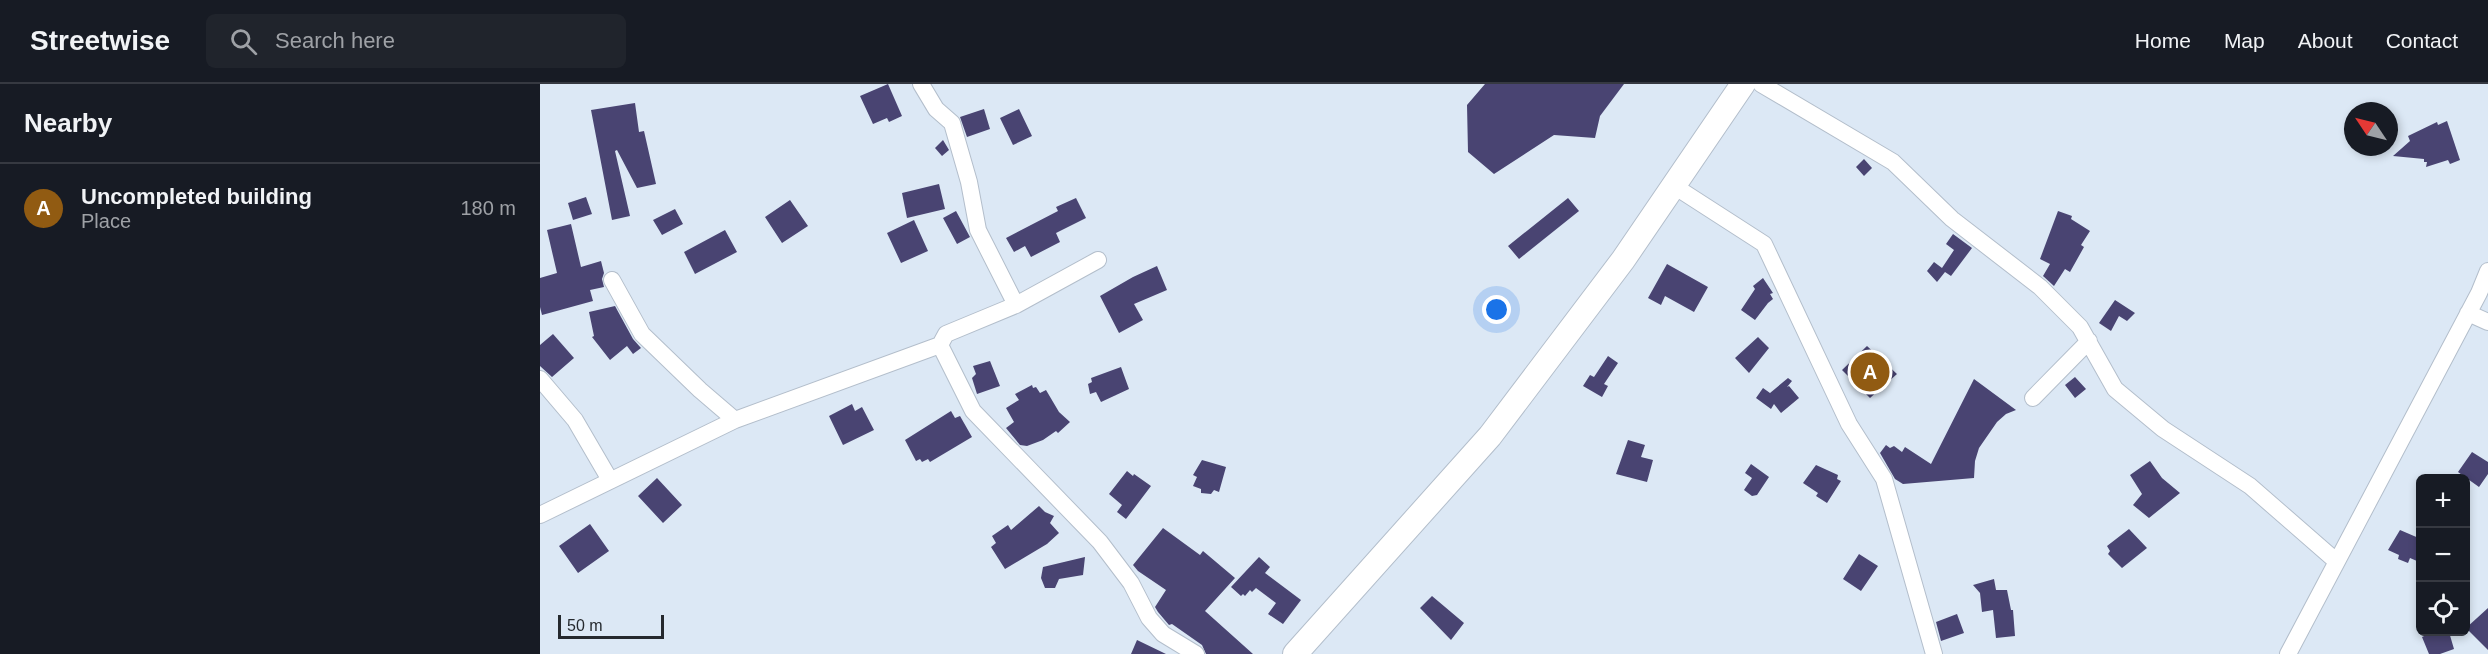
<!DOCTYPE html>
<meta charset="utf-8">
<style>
:root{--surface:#171b24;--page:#20242c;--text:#f1f3f6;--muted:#9ea1a6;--line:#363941;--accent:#915b12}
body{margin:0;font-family:Arial,sans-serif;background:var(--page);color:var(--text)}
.controls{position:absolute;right:18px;bottom:18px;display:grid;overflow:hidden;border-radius:9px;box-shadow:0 3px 9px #0003}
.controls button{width:54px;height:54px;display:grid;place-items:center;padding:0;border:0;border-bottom:2px solid var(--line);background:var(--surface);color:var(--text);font:30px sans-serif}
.compass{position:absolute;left:1804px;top:18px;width:54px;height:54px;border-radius:50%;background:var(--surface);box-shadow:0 3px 9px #0003;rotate:305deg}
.scale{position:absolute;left:18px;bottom:15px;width:106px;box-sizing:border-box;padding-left:6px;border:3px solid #25292e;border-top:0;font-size:16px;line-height:21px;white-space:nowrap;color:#25292e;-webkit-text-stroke:4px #dce8f5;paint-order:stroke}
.you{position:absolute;left:957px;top:226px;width:21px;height:21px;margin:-15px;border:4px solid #fff;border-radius:50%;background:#1a73e8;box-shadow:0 0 0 9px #1a73e833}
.badge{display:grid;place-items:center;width:39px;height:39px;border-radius:50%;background:var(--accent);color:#fff;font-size:20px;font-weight:700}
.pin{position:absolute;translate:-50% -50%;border:3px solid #fff;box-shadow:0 2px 6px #0006}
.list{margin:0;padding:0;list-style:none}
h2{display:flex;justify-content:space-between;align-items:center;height:78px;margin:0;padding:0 24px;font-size:26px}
h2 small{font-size:20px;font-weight:400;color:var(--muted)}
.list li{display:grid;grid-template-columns:39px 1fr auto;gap:18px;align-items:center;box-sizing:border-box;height:90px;padding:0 24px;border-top:2px solid var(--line)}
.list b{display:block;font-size:22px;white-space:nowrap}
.list p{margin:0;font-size:20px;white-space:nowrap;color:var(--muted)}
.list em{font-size:20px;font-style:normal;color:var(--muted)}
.icon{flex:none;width:33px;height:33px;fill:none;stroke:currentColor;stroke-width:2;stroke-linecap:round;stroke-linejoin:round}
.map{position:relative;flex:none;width:1948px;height:570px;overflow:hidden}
header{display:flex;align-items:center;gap:36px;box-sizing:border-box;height:84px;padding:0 30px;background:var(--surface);border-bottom:2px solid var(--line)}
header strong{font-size:28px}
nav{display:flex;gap:33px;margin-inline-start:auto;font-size:21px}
.search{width:420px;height:54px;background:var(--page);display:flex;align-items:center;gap:15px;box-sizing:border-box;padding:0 21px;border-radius:9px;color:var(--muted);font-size:22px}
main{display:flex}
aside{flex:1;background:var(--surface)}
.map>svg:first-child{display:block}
</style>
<header>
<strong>Streetwise</strong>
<div class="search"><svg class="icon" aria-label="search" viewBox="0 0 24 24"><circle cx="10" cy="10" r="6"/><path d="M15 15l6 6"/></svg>Search here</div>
<nav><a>Home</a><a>Map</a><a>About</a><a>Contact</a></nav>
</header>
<main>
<aside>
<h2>Nearby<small></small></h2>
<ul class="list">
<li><span class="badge">A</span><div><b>Uncompleted building</b><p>Place</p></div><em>180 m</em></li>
</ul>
</aside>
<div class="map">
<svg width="1948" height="570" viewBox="0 0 1948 570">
<rect width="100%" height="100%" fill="#dce8f5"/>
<!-- building -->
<path fill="#494472" d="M348,0L362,32L349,38L347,34L333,40L320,12Z
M945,0H1084L1060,32L1055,54L1014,51L954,90L928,68L927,21Z
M95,19L99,48L104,47L116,100L97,104L77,66L75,67L90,132L72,136L51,26Z
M444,25L450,45L427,53L420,33Z
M479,25L492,52L473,61L460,34Z
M1907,37L1920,76L1910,80L1908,76L1886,83L1887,78H1884V75L1853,72L1870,57L1868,52L1897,38L1898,41Z
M403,56L409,66L402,72L395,64Z
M1324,75L1332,84L1324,92L1316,83Z
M399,100L405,125L367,134L362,109Z
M46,113L52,130L33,136L28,119Z
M536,114L546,134L516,149L520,158L491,173L485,162L474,168L466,154L518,127L516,123Z
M1028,114L1039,127L979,175L968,162Z
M250,116L268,142L242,159L225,133Z
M135,125L143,140L122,151L113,136Z
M416,127L430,153L417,160L403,134Z
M1518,127L1532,132L1531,135L1550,147L1541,161L1544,163L1530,188L1525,185L1514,202L1503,192L1510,180L1500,175Z
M374,136L388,167L361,179L347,149Z
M31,140L41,183L61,177L64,189L62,195L64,203L50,206L53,217L2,231L0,223V194L17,189L7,146Z
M185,146L197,168L155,190L144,168Z
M1413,150L1432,164L1411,192L1405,188L1397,198L1387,187L1394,178L1402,184L1414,166L1406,160Z
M1127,180L1168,203L1154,228L1125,212L1121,221L1108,214Z
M617,182L627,206L594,220L603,236L579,249L560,212L593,193Z
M1223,194L1233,209L1230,210L1233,215L1228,219L1215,236L1201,226L1215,205L1213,202Z
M1575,216L1595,229L1587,237L1579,232L1571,247L1559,239Z
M75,222L93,255L101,264L93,270L87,262L70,276L52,253L54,252L49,228Z
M13,250L34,274L12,293L0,282V261Z
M1218,253L1229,264L1209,289L1195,274Z
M1327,262L1357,290L1330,314L1302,286Z
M1068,272L1078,279L1064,300L1068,302L1062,313L1043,302L1050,291L1054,293Z
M450,277L460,302L437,310L432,294L436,290L433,282Z
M581,283L589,305L561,318L556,308L550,310L548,300L552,298L551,294Z
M1535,293L1546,305L1535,314L1525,301Z
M1248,294L1252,297L1247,303L1249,302L1259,314L1241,329L1234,320L1231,325L1216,314L1223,304L1230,309Z
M1434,295L1476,326L1466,330L1457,338L1439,364L1435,377L1434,394L1363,400L1355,395L1340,369L1346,361L1350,364L1354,362L1362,368L1365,363L1391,380Z
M492,301L493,304L496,303L500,309L506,306L519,328L530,338L518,349L516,347L503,356L487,362L480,361L466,344L474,338L466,324L479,316L475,310Z
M312,320L315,327L322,323L334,346L303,361L289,332Z
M411,327L415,334L420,332L432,353L390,378L388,375L382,378L380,375L376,377L365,356Z
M1088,356L1105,361L1101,373L1113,376L1107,398L1076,390Z
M1932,368L1948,378V390L1939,403L1918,388Z
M662,376L686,383L679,408L674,406L671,410L661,409V405L653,402L657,393L653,391Z
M1610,377L1622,394L1640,409L1609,434L1593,421L1602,410L1590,391Z
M1211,380L1229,393L1217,411L1212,412L1204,406L1212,394L1205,389Z
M1276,381L1298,391L1297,395L1301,397L1287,419L1276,412L1278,409L1263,399Z
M587,387L593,392L594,390L611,402L586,435L577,428L582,421L569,410Z
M117,394L142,421L123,439L98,412Z
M499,422L505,428L514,432L510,439L519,449L507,460L465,485L451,463L456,459L452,452L468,441L471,446Z
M50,440L69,467L38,489L19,462Z
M623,444L660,471L663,467L695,494L665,527L713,570H666L662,561L632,540L629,541L618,528L615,523L626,506L598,487L593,481Z
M1589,445L1607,464L1582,484L1568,470L1570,467L1567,462Z
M1860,446L1881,455V468L1877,477L1870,474L1868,479L1858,475L1859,471L1848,466Z
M1319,470L1338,482L1321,507L1303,495Z
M545,473L543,491L519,495L515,504H505L501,494L503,483Z
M719,473L730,483L725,489L761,516L743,540L728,530L736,519L716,504L712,508L710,506L705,512L703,510L701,512L691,503Z
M1454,495L1456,506H1467L1471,526H1473L1475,552L1456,554L1453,526L1442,528L1440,509L1433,501Z
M892,512L924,539L911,556L880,524Z
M1948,524V566L1926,544Z
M1417,530L1424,549L1401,557L1396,538Z
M1893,548H1909L1914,565L1900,570H1889L1882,553Z
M597,556L626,570H591Z"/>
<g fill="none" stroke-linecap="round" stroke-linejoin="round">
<defs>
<path id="street" d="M381,0L396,25L412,39L429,98L438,146L476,221
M1221,0L1353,78L1412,135L1500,203L1540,243L1575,305L1623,345L1710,402L1796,477
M1134,102L1224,160L1309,340L1344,395L1394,570
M72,196L102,250L160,306L195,336
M1928,229L1948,238
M400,261L406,250L476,221L558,176
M0,295L35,336L70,396
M1493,314L1549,257
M0,431L195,336L400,261L433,327L560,458L591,499L609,534L623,550L656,570
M1748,570L1939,209L1948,187"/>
<path id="secondary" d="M755,570L950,352L1083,176L1203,0"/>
</defs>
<!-- street casing -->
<use href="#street" stroke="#b3becb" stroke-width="18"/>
<!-- secondary casing -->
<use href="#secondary" stroke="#b3becb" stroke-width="26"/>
<!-- street -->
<use href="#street" stroke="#fff" stroke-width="16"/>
<!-- secondary -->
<use href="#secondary" stroke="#fff" stroke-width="24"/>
</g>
</svg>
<div class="controls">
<button>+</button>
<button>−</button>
<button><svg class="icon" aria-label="locate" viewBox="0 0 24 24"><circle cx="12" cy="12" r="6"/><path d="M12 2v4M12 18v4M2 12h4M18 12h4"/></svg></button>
</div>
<svg class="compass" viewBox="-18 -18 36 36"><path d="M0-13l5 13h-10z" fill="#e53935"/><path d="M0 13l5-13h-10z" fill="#9ea1a6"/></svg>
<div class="scale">50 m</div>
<div class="you"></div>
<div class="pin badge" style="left:1330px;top:288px">A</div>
</div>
</main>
